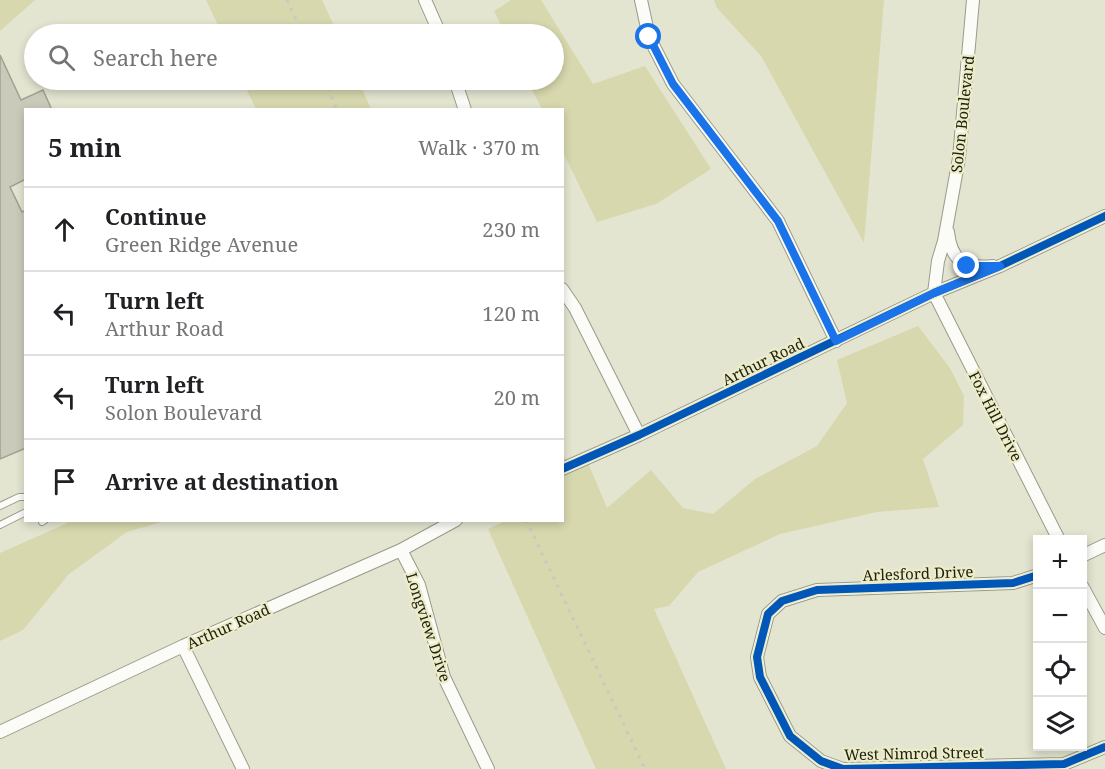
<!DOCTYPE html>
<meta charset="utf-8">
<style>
:root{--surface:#fff;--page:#f6f6f6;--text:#202124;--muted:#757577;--line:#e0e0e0}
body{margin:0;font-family:"Noto Serif",serif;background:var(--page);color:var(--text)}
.controls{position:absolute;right:18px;bottom:18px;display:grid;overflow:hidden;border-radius:0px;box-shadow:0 3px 9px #0003}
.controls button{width:54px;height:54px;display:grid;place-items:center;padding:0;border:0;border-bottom:2px solid var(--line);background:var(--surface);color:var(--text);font:30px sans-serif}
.stop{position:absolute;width:18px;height:18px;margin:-14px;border:4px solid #1a73e8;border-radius:50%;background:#fff}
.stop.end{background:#1a73e8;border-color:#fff;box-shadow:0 2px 6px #0008}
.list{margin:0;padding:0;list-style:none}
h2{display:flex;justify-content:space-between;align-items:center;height:78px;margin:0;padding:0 24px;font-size:26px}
h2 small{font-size:20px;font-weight:400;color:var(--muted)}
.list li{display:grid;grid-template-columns:39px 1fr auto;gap:18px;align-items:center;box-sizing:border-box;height:84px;padding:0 24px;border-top:2px solid var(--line)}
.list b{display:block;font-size:22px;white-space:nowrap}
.list p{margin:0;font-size:20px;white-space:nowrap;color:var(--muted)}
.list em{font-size:20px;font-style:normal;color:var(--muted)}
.icon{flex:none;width:33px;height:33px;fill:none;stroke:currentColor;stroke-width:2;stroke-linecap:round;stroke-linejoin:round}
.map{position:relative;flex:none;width:1105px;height:769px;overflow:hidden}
.search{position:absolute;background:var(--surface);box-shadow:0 3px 9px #0003;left:24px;top:24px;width:540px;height:66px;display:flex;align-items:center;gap:15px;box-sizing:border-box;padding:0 21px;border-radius:33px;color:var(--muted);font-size:22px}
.panel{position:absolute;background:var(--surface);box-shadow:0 3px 9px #0003;left:24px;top:108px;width:540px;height:414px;border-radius:0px}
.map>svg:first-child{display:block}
</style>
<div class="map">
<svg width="1105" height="769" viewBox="0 0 1105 769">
<rect width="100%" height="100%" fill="#e4e5d0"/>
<!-- green -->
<path fill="#d7d8ae" d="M0,0H35L0,31Z
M206,0H322L338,34H222Z
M511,0H541L593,84L645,66L711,169L656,204L597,222L563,152L562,110L542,109L527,80H554V34H505L494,11Z
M714,0H884L864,243L761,56L717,8Z
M242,80H358L371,109H256Z
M918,326L950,368L964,396L963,425L923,459L939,507L877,512L780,534L698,572L669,606L654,609L726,769H596L488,529L505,521L562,520L563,454L569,466L586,458L607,508L651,470L683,508L713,514L755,479L817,446L847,403L837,360Z
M74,520L165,521L127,532L69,574L23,630L0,641V553Z"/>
<!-- building -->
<path fill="#c9cab9" stroke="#a0a191" stroke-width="1.5" d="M0,55L21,100L43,90L52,110H26V179L10,187L22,212L26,210V448L0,459Z"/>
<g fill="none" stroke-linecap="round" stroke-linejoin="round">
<defs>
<path id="lane" d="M0,506L19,497H26
M42,522L45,520
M0,525L26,512"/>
<path id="street" d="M425,0L440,34
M641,0L649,37L673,84L778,221L836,341
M455,80L465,110
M948,232C951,261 965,269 993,266
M562,289L575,308L639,435
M934,293L938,261L944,241L959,158L973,0
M934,293L1059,540
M562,469L639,435L934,293L1000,266L1105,216
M401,550L419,585L444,677L488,769
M1082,556L1105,545
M1038,575L1013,583L817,590L782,601L768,614L757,657L760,677L790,736L821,761L843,769L1064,764L1105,747
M1082,586L1105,628
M183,646L243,769
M0,732L183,646L401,550L456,520"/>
</defs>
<!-- lane casing -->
<use href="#lane" stroke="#9a9a8b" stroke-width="8"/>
<!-- street casing -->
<use href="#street" stroke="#9a9a8b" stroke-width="14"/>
<!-- lane -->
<use href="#lane" stroke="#fbfbf8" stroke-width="6"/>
<!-- street -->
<use href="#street" stroke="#fbfbf8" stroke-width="12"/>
<!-- rail -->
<path stroke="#c9c9c3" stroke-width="3" stroke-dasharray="3 6" stroke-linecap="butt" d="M287,0L303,34
M324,80L337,110
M526,520L645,769"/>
<defs>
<path id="cycleway" d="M562,469L639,435L934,293L1000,266L1105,216
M1038,575L1013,583L817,590L782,601L768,614L757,657L760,677L790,736L821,761L843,769L1064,764L1105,747"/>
</defs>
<!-- cycleway casing -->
<use href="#cycleway" stroke="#ecedc8" stroke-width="11"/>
<!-- cycleway -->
<use href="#cycleway" stroke="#0057b8" stroke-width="8"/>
</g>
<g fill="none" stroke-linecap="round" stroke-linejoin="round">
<!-- route -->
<path stroke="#1a73e8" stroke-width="8" d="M649,37L673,84L778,221L836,341L934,293L1000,266H967"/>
</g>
<g text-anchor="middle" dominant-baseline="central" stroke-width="4.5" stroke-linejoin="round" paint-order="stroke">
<!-- street labels -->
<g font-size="15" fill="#202013" stroke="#ecedc8">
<text transform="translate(962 114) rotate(-84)">Solon Boulevard</text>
<text transform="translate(763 361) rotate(-26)">Arthur Road</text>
<text transform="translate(996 416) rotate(63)">Fox Hill Drive</text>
<text transform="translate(918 573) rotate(-2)">Arlesford Drive</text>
<text transform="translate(228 626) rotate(-24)">Arthur Road</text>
<text transform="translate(429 627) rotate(72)">Longview Drive</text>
<text transform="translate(914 753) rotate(-1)">West Nimrod Street</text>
</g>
</g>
</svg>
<div class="controls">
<button>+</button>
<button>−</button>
<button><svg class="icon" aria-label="locate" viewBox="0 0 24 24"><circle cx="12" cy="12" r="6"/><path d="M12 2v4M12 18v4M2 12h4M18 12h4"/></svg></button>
<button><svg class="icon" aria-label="layers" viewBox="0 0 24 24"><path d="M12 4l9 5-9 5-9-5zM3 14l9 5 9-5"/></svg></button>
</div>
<div class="stop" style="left:649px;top:37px"></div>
<div class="stop end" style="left:967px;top:266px"></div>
<div class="search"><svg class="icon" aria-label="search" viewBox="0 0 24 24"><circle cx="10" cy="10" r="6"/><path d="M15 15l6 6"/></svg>Search here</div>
<section class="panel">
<h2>5 min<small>Walk · 370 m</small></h2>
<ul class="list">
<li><svg class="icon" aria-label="ahead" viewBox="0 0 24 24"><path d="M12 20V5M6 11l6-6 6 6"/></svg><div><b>Continue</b><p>Green Ridge Avenue</p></div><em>230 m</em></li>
<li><svg class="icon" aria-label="left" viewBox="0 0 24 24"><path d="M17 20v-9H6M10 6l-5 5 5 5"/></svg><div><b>Turn left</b><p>Arthur Road</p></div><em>120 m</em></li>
<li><svg class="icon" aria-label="left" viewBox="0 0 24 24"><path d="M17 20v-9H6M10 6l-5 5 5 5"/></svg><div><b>Turn left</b><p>Solon Boulevard</p></div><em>20 m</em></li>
<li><svg class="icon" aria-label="arrive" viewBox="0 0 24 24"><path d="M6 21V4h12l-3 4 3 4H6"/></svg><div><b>Arrive at destination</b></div></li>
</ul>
</section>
</div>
